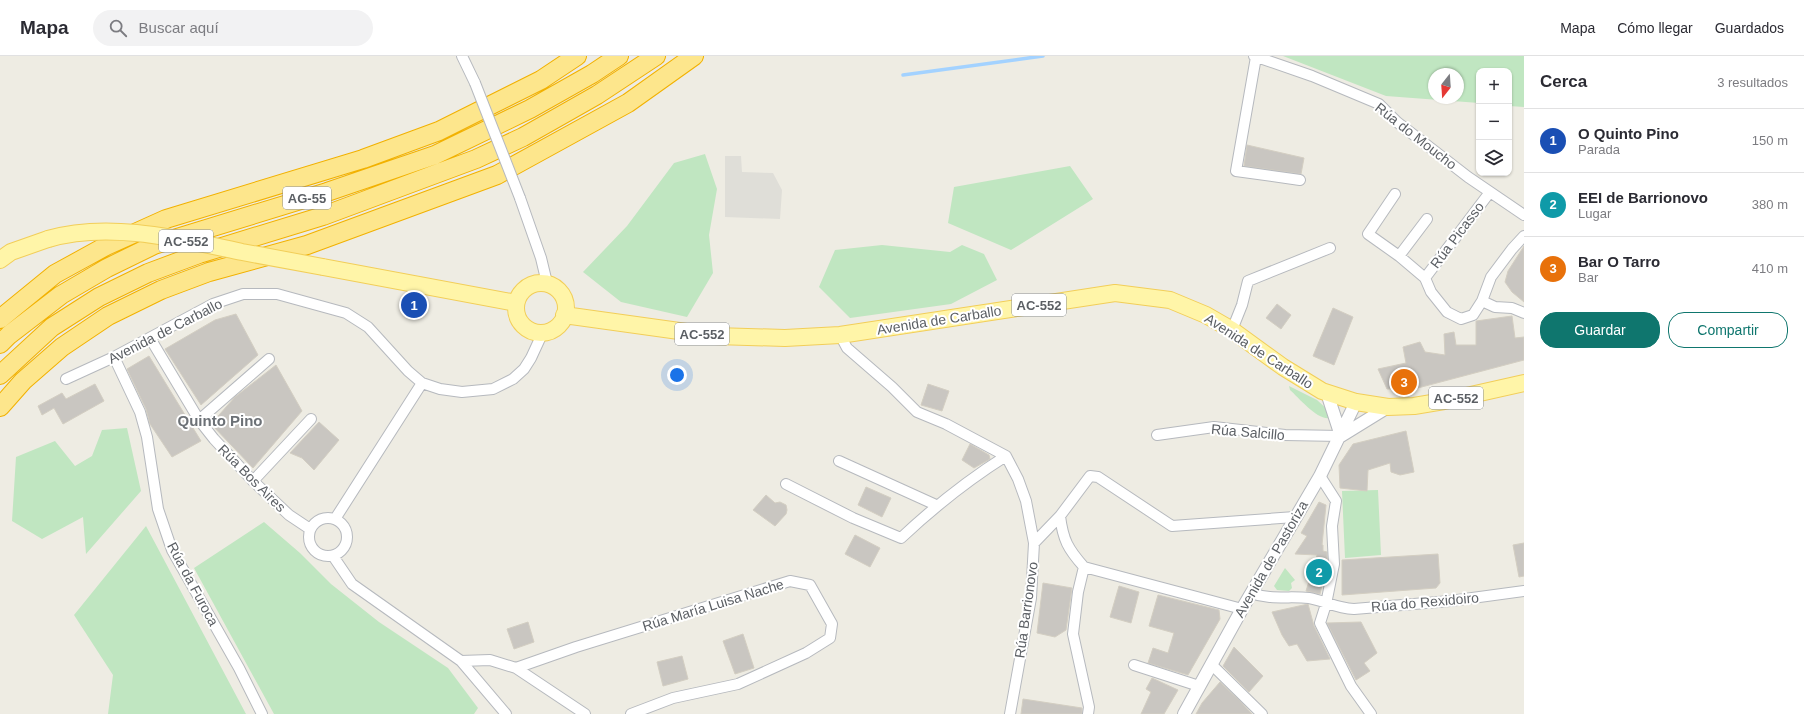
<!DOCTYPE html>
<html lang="es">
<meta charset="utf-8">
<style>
:root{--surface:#fff;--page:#f2f2f3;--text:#2b2b33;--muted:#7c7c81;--line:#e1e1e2;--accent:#0f766e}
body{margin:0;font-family:Arial,sans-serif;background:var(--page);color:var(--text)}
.controls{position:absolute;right:12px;top:12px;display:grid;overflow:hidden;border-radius:8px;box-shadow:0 1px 3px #0004}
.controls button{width:36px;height:36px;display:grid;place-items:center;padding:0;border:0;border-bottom:1px solid var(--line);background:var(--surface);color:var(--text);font:20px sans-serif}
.compass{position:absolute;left:1428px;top:12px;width:36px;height:36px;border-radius:50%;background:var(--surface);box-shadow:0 1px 3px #0004;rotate:197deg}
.you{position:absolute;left:677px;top:319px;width:14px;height:14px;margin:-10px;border:3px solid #fff;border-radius:50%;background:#1a73e8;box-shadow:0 0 0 6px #1a73e833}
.badge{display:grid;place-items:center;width:26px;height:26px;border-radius:50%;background:var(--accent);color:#fff;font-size:13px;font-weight:700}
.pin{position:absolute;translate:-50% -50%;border:2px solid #fff;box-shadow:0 1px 4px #0006}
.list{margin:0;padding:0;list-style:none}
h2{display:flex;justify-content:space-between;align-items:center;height:52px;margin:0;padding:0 16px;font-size:17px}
h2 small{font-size:13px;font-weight:400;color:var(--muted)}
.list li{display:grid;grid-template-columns:26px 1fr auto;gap:12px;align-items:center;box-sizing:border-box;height:64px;padding:0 16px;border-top:1px solid var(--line)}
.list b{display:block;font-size:15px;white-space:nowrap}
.list p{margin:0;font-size:13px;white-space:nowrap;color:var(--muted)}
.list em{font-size:13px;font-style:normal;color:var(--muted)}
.actions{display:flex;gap:8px;padding:12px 16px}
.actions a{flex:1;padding:9px 0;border:1px solid var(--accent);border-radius:16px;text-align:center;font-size:14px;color:var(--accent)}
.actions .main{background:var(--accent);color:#fff}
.icon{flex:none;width:22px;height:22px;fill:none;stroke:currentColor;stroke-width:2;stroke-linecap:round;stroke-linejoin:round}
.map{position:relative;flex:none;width:1524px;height:658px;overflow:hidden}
header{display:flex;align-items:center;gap:24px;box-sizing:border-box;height:56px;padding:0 20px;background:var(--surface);border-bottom:1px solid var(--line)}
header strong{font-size:19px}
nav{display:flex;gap:22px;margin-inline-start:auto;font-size:14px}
.search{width:280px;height:36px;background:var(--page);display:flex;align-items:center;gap:10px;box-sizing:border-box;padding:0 14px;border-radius:22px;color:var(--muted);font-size:15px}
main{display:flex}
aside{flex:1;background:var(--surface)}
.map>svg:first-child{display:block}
</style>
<header>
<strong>Mapa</strong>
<div class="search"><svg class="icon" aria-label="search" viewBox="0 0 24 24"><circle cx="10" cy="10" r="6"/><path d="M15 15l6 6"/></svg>Buscar aquí</div>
<nav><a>Mapa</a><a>Cómo llegar</a><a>Guardados</a></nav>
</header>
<main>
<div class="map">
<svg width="1524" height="658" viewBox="0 0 1524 658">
<rect width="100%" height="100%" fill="#eeece3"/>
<!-- industrial -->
<path fill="#dfded8" d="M725,100H741L742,116L773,117L782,134L780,163L725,161Z"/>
<!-- green -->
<path fill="#c0e6c1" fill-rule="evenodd" d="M1283,0H1524V51L1509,50V15H1479V47L1386,40ZM1434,18H1458V42H1434Z
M705,98L717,133L709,179L713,217L687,261L621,246L583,216L627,170L674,107Z
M1070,110L1093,143L1011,194L948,167L954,131Z
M882,189L950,196L962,189L984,198L997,224L951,248L850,262L819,231L835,194Z
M1289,330L1317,344L1329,355L1330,362C1318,365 1299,342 1290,334Z
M127,372L141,435L86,498L83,461L42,483L12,465L16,401L55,385L75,410L92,400L102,374Z
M1378,434L1381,499L1345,502L1342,435Z
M264,466L300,497L331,528L379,566L448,612L478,652L474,658H274L194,512Z
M146,470L246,658H108L113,619L74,559Z
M1285,512L1295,524L1291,527L1292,532L1289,535L1277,534L1274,530Z"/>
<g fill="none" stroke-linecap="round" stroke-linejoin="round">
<!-- stream -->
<path stroke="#a3d2ff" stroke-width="3.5" d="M903,19L1043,0"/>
</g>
<!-- building -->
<path fill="#c9c6c1" stroke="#d3cec2" d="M1247,89L1304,102L1301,118L1244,110Z
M1524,190V246L1512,236L1505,226L1508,215Z
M1277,248L1291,259L1281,273L1266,262Z
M1333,252L1353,261L1334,309L1313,300Z
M236,258L258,299L201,349L165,293L215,264Z
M1512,260L1515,282L1524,281V304L1414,333H1387L1378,313L1406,307L1403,291L1420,286L1425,296L1445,299L1444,278L1454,276L1456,289H1476V265Z
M149,300L201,385L172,401L150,368L146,353L127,313Z
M276,309L302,355L253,412L211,368L235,341Z
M95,328L104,345L63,368L54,352L42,359L38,350L62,337L66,343Z
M928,328L949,335L942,355L921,349Z
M319,366L339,384L314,414L302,402L290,397Z
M1406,375L1414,416L1400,419L1391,416L1390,407L1368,414L1367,435L1340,432L1339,409L1353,388Z
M970,388L989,399L990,403L974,412L962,404Z
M866,431L891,442L882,461L858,449Z
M766,439L775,447L780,446L786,449L787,454L786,458L775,470L753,454Z
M1319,446L1326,449L1322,489H1323V495L1327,496V508L1320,538L1306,535L1317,499L1295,498L1307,480L1301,477Z
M855,479L880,492L870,511L845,498Z
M1524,487V520L1519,521L1513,489Z
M1438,498L1440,527L1436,532L1342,539V504Z
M1043,527L1072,532L1066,574L1055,581L1037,577Z
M1119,530L1139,536L1131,567L1110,561Z
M1158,539L1219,554L1220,563L1188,619L1148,607L1153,592L1168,597L1174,577L1149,570Z
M1308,548L1314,570L1330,603L1307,605L1297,588L1289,590L1282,579L1272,556Z
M528,566L534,586L514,593L507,573Z
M1361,566L1377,597L1364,607L1370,615L1356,624L1327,567Z
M743,578L754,612L735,618L723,585Z
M1234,591L1263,620L1249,636L1223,610Z
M682,600L688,623L663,630L657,606Z
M1152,622L1178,634L1164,658H1141L1151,636L1146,633Z
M1220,626L1240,645L1252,658H1196L1202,647Z
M1023,643L1082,652V658H1021Z"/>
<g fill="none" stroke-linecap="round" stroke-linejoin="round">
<defs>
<path id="minor" d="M462,0L475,27
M1254,0L1312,20L1379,48L1397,66L1468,121L1524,159
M1256,1L1236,115L1300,124
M1395,138L1368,178L1399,200L1425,222L1431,236L1447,256L1461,263L1473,259L1482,245L1491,221L1512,193L1524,180
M520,142L541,202L547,227
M1399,200L1427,163
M1425,222L1490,136
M1482,245L1495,251L1512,252L1524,257
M1232,274L1242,249L1248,225L1330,192
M840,279L847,292L892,331L917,356L946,368L1006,400L1018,423L1026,445L1034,487L1031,542L1010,658
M150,282L199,364L214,383L253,425L289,459L310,473
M114,301L140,356L147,381L158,453L172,494L239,612L262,658
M66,323L114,301L213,248L243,238H277L346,257L368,271L408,315L422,327L440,333L462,336L493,333L513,323L524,313L531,302L543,276
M199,364L269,303
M1157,379L1214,371L1285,379L1341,380
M839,405L936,449
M1320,420L1336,445L1332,470L1334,508L1326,548L1320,567L1351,630L1371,658
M253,425L311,363
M786,428L853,462L901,482C934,451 968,424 1006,400
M1060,460C1063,484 1068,493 1084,511L1242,553
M309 481a19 19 0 1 1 38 0a19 19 0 1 1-38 0Z
M335,463L422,327
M1034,487L1060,460L1090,420L1098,421L1172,470L1295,461
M333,500L352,528L461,605L506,658
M1084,511L1078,536L1073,578L1089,651L1088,658
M1251,537C1270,544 1290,540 1309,542C1325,545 1336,552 1354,553L1450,545L1524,535
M461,605L490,604L516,612L585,658
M1211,608L1262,658
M1134,609L1199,630
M516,612L576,591L790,525L810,529L832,568L830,582L806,597L738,628L673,642L631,658"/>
<path id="tertiary" d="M1327,337L1341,380
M1341,380L1388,351
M1184,658L1242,553L1320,420L1356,346"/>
<path id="primary" d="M0,204L11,196L48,183
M323,211L516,247
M516 252a25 25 0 1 1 50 0a25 25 0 1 1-50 0Z
M564,259L715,280L785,282L840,279L1115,237L1170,244L1206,259L1232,274L1283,311L1322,335L1356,346L1388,351L1414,350L1444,345L1524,327"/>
<path id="motorway" d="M0,263L55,218L106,190L166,163L363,103L439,75L541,24L577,0
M0,288L9,279L61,239L107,212L154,189L327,136L435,99L530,53L592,18L619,0
M0,319L52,271L99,241L148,217L199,198L323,160L476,103L523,81L553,64L597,39L656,0
M0,351L23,325L62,291L108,260L161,234L209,216L307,189L497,119L628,47L694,0"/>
</defs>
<!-- minor casing -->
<use href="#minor" stroke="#b6b9be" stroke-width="12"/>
<!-- tertiary casing -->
<use href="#tertiary" stroke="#b6b9be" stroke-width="14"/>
<!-- primary casing -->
<use href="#primary" stroke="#f2ce59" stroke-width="18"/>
<!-- motorway casing -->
<use href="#motorway" stroke="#f2b100" stroke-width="20"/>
<!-- minor -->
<use href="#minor" stroke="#fff" stroke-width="10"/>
<!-- tertiary -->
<use href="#tertiary" stroke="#fff" stroke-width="12"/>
<!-- primary -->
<use href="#primary" stroke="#fff5a8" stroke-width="16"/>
<!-- motorway -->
<use href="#motorway" stroke="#fde68c" stroke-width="18"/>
<defs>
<path id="minor-bridge" d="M475,27L520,142"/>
<path id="primary-bridge" d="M48,183C109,165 180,183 242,196C269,201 296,206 323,211"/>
</defs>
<!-- minor-bridge casing -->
<use href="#minor-bridge" stroke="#b6b9be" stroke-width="12" stroke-linecap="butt"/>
<!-- primary-bridge casing -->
<use href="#primary-bridge" stroke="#f2ce59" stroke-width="18" stroke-linecap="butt"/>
<!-- minor-bridge -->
<use href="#minor-bridge" stroke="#fff" stroke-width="10"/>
<!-- primary-bridge -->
<use href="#primary-bridge" stroke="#fff5a8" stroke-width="16"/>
</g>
<g text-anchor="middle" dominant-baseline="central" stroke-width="4" stroke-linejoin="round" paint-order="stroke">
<!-- shield labels -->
<g fill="#fff" stroke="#8c8f92" stroke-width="1">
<rect x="283" y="131" width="48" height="22" rx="3"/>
<rect x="159" y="174" width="54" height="22" rx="3"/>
<rect x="1012" y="238" width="54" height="22" rx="3"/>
<rect x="675" y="267" width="54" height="22" rx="3"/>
<rect x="1429" y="331" width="54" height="22" rx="3"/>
</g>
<g font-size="13" font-weight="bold" fill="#5b5f64">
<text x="307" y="142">AG-55</text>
<text x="186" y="185">AC-552</text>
<text x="1039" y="249">AC-552</text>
<text x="702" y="278">AC-552</text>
<text x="1456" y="342">AC-552</text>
</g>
<!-- street labels -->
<g font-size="14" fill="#5b5f64" stroke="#fff">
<text transform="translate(1416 80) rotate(38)">Rúa do Moucho</text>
<text transform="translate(1457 179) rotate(-53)">Rúa Picasso</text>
<text transform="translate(939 264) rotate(-9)">Avenida de Carballo</text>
<text transform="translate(165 275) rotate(-27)">Avenida de Carballo</text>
<text transform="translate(1259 295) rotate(33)">Avenida de Carballo</text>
<text transform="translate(1248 376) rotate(5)">Rúa Salcillo</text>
<text transform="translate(252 422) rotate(45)">Rúa Bos Aires</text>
<text transform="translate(1271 503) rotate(-60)">Avenida de Pastoriza</text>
<text transform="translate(193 528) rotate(62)">Rúa da Furoca</text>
<text transform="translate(1425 546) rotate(-5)">Rúa do Rexidoiro</text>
<text transform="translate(713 549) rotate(-17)">Rúa María Luisa Nache</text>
<text transform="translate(1026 554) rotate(-82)">Rúa Barrionovo</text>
</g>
<!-- neighbourhood labels -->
<g font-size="15" font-weight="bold" fill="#6c7176" stroke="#fff">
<text x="220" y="364">Quinto Pino</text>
</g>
</g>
</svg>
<div class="controls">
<button>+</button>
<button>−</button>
<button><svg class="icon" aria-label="layers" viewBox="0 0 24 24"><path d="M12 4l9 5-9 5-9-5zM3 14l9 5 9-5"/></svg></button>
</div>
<svg class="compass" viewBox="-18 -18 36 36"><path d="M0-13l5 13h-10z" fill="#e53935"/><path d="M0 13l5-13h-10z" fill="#7c7c81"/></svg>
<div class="you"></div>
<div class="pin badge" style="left:414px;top:249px;background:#1a4fb4">1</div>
<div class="pin badge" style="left:1319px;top:516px;background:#0f9aa8">2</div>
<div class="pin badge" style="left:1404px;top:326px;background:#e8710a">3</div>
</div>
<aside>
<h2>Cerca<small>3 resultados</small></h2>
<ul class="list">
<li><span class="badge" style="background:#1a4fb4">1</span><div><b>O Quinto Pino</b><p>Parada</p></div><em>150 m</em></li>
<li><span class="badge" style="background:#0f9aa8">2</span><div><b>EEI de Barrionovo</b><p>Lugar</p></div><em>380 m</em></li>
<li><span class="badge" style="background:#e8710a">3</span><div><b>Bar O Tarro</b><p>Bar</p></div><em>410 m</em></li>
</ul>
<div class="actions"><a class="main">Guardar</a><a>Compartir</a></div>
</aside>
</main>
